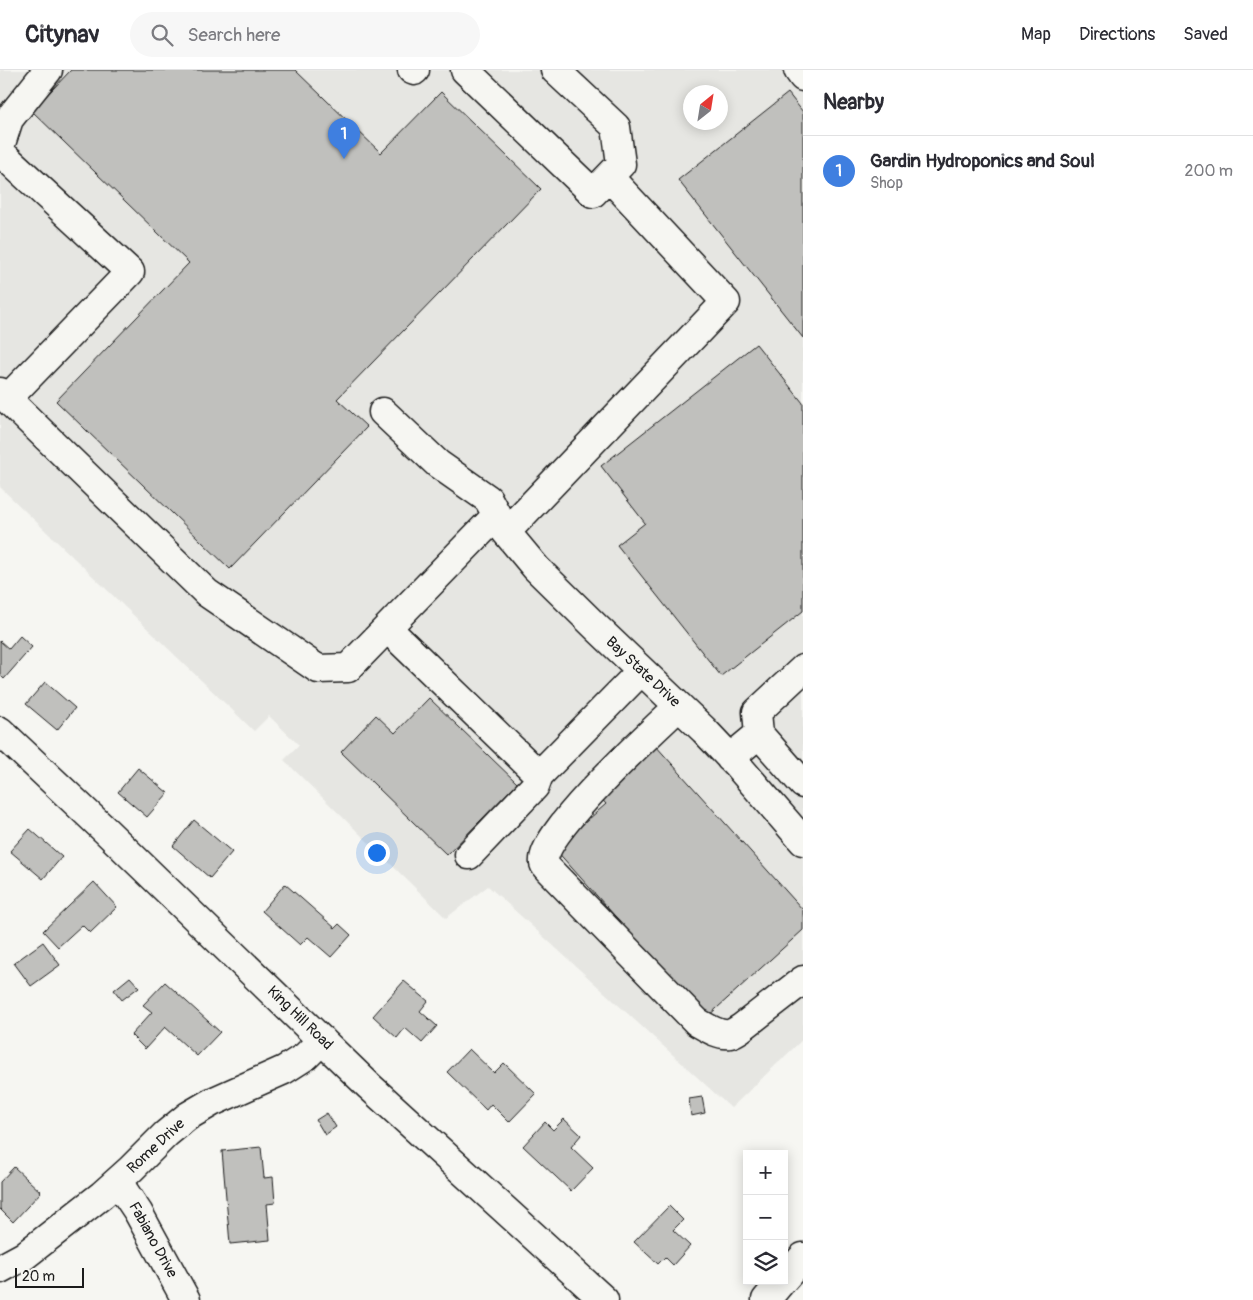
<!DOCTYPE html>
<meta charset="utf-8">
<style>
:root{--surface:#fff;--page:#f7f7f7;--text:#2b2b33;--muted:#7c7c81;--line:#e1e1e2;--accent:#1a73e8}
body{margin:0;font-family:Pangolin,sans-serif;background:var(--page);color:var(--text)}
.controls{position:absolute;right:15px;bottom:15px;display:grid;overflow:hidden;border-radius:0px;box-shadow:0 2px 12px #0003}
.controls button{width:45px;height:45px;display:grid;place-items:center;padding:0;border:0;border-bottom:1px solid var(--line);background:var(--surface);color:var(--text);font:25px sans-serif}
.compass{position:absolute;left:683px;top:15px;width:45px;height:45px;border-radius:50%;background:var(--surface);box-shadow:0 2px 12px #0003;rotate:30deg}
.scale{position:absolute;left:15px;bottom:12px;width:69px;box-sizing:border-box;padding-left:5px;border:2px solid #1c1c1c;border-top:0;font-size:14px;line-height:18px;white-space:nowrap;color:#1c1c1c;-webkit-text-stroke:4px #f6f6f2;paint-order:stroke}
.you{position:absolute;left:376px;top:782px;width:18px;height:18px;margin:-12px;border:4px solid #fff;border-radius:50%;background:#1a73e8;box-shadow:0 0 0 8px #1a73e833}
.badge{display:grid;place-items:center;width:32px;height:32px;border-radius:50%;background:var(--accent);color:#fff;font-size:16px;font-weight:700}
.pin{position:absolute;translate:-50% -41px;filter:drop-shadow(0 1px 2px #0008)}
.pin::after{content:'';position:absolute;top:26px;width:18px;height:15px;background:inherit;clip-path:polygon(0 0,100% 0,50% 100%)}
.list{margin:0;padding:0;list-style:none}
h2{display:flex;justify-content:space-between;align-items:center;height:65px;margin:0;padding:0 20px;font-size:21px}
h2 small{font-size:16px;font-weight:400;color:var(--muted)}
.list li{display:grid;grid-template-columns:32px 1fr auto;gap:15px;align-items:center;box-sizing:border-box;height:70px;padding:0 20px;border-top:1px solid var(--line)}
.list b{display:block;font-size:19px;white-space:nowrap}
.list p{margin:0;font-size:16px;white-space:nowrap;color:var(--muted)}
.list em{font-size:16px;font-style:normal;color:var(--muted)}
.icon{flex:none;width:28px;height:28px;fill:none;stroke:currentColor;stroke-width:2;stroke-linecap:round;stroke-linejoin:round}
.map{position:relative;flex:none;width:803px;height:1230px;overflow:hidden}
header{display:flex;align-items:center;gap:30px;box-sizing:border-box;height:70px;padding:0 25px;background:var(--surface);border-bottom:1px solid var(--line)}
header strong{font-size:24px}
nav{display:flex;gap:28px;margin-inline-start:auto;font-size:18px}
.search{width:350px;height:45px;background:var(--page);display:flex;align-items:center;gap:12px;box-sizing:border-box;padding:0 18px;border-radius:28px;color:var(--muted);font-size:19px}
main{display:flex}
aside{flex:1;background:var(--surface)}
.map>svg:first-child{display:block}
</style>
<header>
<strong>Citynav</strong>
<div class="search"><svg class="icon" aria-label="search" viewBox="0 0 24 24"><circle cx="10" cy="10" r="6"/><path d="M15 15l6 6"/></svg>Search here</div>
<nav><a>Map</a><a>Directions</a><a>Saved</a></nav>
</header>
<main>
<div class="map">
<svg width="803" height="1230" viewBox="0 0 803 1230">
<rect width="100%" height="100%" fill="#f6f6f2"/>
<filter id="ink" filterUnits="userSpaceOnUse"><feTurbulence type="fractalNoise" baseFrequency=".02" numOctaves="2"/><feDisplacementMap in="SourceGraphic" scale="10" xChannelSelector="R" yChannelSelector="G"/><feConvolveMatrix kernelMatrix="1 2 1 2 8 2 1 2 1" color-interpolation-filters="sRGB"/></filter>
<g filter="url(#ink)">
<!-- built -->
<path fill="#e6e6e2" fill-rule="evenodd" d="M0,0H803V969L731,1038L488,816L446,848L284,690L299,675L269,646L254,661L0,417ZM690,22H720V52H690Z"/>
<!-- building -->
<path fill="#c0c0bd" stroke="#1c1c1c" d="M71,0H295L381,83L441,22L541,119L337,329L367,357L230,499L56,331L189,193L32,41Z
M788,23L803,42V268L678,110Z
M756,274L803,333V541L721,606L617,475L645,453L601,396Z
M20,566L32,577L4,609L0,605V571L9,579Z
M45,612L75,638L57,660L26,634Z
M429,628L517,713L447,785L341,682L376,645L395,663Z
M655,675L803,840V860L706,948L555,779L606,734L599,726Z
M138,698L168,723L147,747L118,722Z
M194,750L232,782L210,808L173,776Z
M30,759L62,787L43,809L10,781Z
M94,812L117,837L90,863L82,855L58,877L43,861Z
M285,814L335,858L339,854L351,865L331,887L308,867L300,875L262,841Z
M43,872L60,895L31,916L14,893Z
M130,907L139,917L122,930L114,920Z
M404,911L428,931L420,941L437,956L422,973L405,958L397,968L373,946Z
M165,912L220,962L197,986L165,957L145,979L131,965L152,942L143,935Z
M469,979L494,1003L504,993L536,1024L509,1052L491,1034L486,1040L447,1002Z
M702,1027L705,1043L691,1046L689,1029Z
M327,1043L336,1057L325,1065L316,1050Z
M564,1049L581,1065L571,1077L593,1098L571,1121L523,1076L545,1052L553,1060Z
M261,1077L264,1108L273,1107L275,1133L267,1134L270,1170L230,1174L222,1081Z
M14,1097L41,1122L13,1152L0,1139V1112Z
M669,1136L683,1150L673,1160L690,1176L673,1195L665,1187L658,1194L634,1172Z"/>
<g fill="none" stroke-linecap="round" stroke-linejoin="round">
<defs>
<path id="minor" d="M412,0L414,1L415,0
M465,0L593,123L621,94L616,57L555,0
M798,0L803,7
M0,77L9,49L48,0
M0,82L130,202L7,329
M0,322L207,523L318,599L348,598L496,446
M383,342L438,394L488,429L506,462L536,498L596,557L704,660L738,696L803,771
M506,462L726,232L609,107
M387,558L539,705L641,601
M679,636C656,658 538,765 544,793C544,795 546,797 548,799L697,952C706,957 719,966 730,964C733,963 738,960 741,958L803,910
M0,661L106,761L369,1016L604,1230
M759,664L803,714
M730,688L759,664L757,642L803,599
M469,785L535,716L539,705
M118,1112L138,1142L186,1230
M0,1199L24,1186L102,1125L131,1099L166,1064L188,1046L212,1032L284,1000L306,986L322,970
M784,1209L803,1187
M766,1230L782,1211"/>
</defs>
<!-- minor casing -->
<use href="#minor" stroke="#1c1c1c" stroke-width="31"/>
<!-- minor -->
<use href="#minor" stroke="#f6f6f2" stroke-width="28"/>
</g>
</g>
<g text-anchor="middle" dominant-baseline="central" stroke-width="5" stroke-linejoin="round" paint-order="stroke">
<!-- street labels -->
<g font-size="15" fill="#1c1c1c" stroke="#f6f6f2">
<text transform="translate(643 602) rotate(43)">Bay State Drive</text>
<text transform="translate(300 948) rotate(44)">King Hill Road</text>
<text transform="translate(156 1076) rotate(-43)">Rome Drive</text>
<text transform="translate(153 1170) rotate(61)">Fabiano Drive</text>
</g>
</g>
</svg>
<div class="controls">
<button>+</button>
<button>−</button>
<button><svg class="icon" aria-label="layers" viewBox="0 0 24 24"><path d="M12 4l9 5-9 5-9-5zM3 14l9 5 9-5"/></svg></button>
</div>
<svg class="compass" viewBox="-18 -18 36 36"><path d="M0-13l5 13h-10z" fill="#e53935"/><path d="M0 13l5-13h-10z" fill="#7c7c81"/></svg>
<div class="scale">20 m</div>
<div class="you"></div>
<div class="pin badge" style="left:344px;top:89px;background:#3f7fe0">1</div>
</div>
<aside>
<h2>Nearby<small></small></h2>
<ul class="list">
<li><span class="badge" style="background:#3f7fe0">1</span><div><b>Gardin Hydroponics and Soul</b><p>Shop</p></div><em>200 m</em></li>
</ul>
</aside>
</main>
